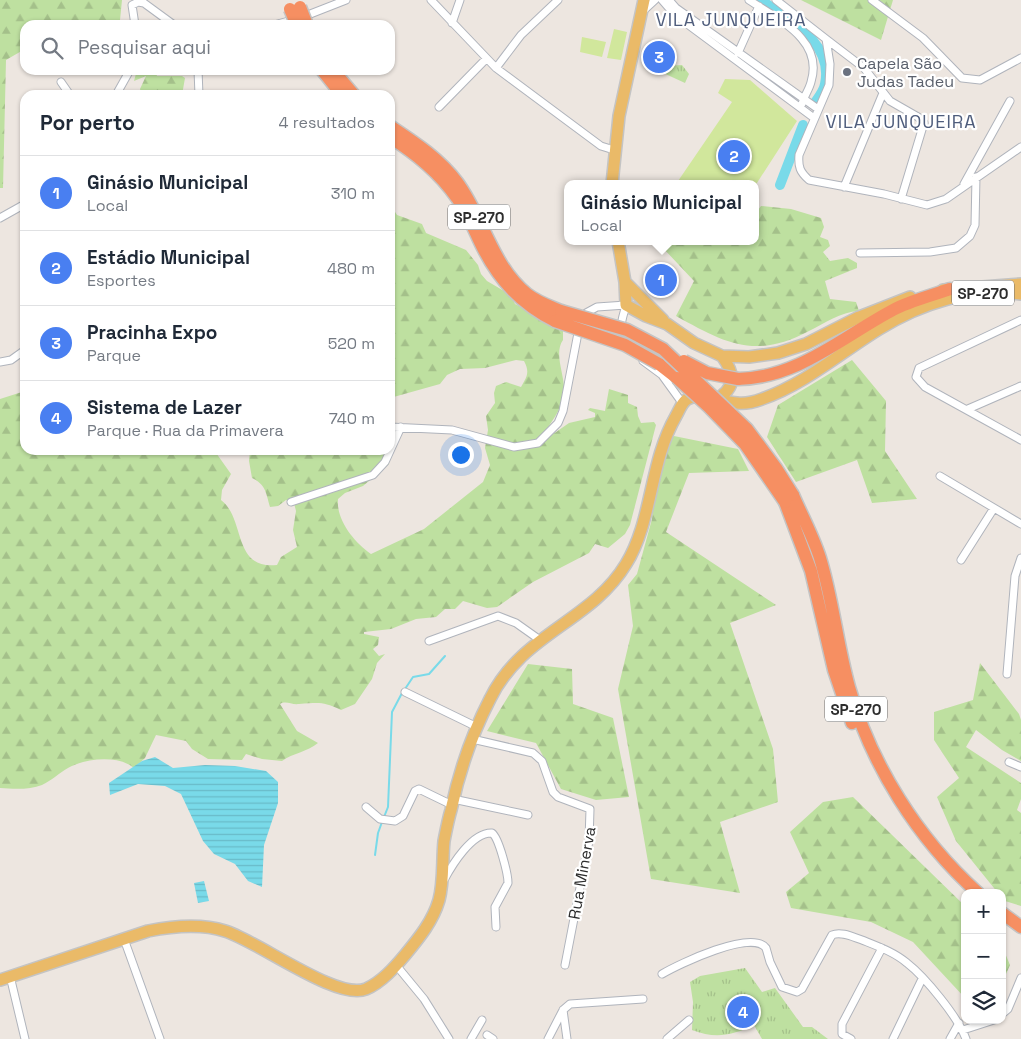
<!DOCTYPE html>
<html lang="pt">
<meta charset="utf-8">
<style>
:root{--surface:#fff;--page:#f2f2f3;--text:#1f2937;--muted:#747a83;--line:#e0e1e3;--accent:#497ff1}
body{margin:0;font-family:"Space Grotesk",sans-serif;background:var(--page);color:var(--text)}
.controls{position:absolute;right:15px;bottom:15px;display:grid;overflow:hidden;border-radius:10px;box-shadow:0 1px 4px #0004}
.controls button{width:45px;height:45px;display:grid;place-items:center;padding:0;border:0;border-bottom:1px solid var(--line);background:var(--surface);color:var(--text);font:25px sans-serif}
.you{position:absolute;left:460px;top:454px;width:18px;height:18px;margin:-12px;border:4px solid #fff;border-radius:50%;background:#1a73e8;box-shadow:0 0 0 8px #1a73e833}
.badge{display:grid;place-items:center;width:32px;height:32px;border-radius:50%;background:var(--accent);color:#fff;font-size:16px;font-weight:700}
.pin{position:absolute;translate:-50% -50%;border:2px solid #fff;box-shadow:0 1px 5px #0006}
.popup{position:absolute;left:564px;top:180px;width:195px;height:65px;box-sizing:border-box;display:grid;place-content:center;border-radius:10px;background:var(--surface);filter:drop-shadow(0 1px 4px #0005);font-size:16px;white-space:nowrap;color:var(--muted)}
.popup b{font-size:19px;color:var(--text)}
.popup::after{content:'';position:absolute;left:50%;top:100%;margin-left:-10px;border:10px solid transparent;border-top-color:var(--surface)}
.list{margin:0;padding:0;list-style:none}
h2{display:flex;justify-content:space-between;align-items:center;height:65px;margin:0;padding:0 20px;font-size:21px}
h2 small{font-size:16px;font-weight:400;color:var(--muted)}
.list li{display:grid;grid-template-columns:32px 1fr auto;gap:15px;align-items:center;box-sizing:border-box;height:75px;padding:0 20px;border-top:1px solid var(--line)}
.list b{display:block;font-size:19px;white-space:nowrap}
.list p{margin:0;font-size:16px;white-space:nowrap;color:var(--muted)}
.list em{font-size:16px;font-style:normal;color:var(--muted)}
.icon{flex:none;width:28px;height:28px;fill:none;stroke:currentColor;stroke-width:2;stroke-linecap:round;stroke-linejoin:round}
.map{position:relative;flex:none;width:1021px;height:1039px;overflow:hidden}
.search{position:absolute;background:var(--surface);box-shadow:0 1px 4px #0004;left:20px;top:20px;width:375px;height:55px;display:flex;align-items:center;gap:12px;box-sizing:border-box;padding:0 18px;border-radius:15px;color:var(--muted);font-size:19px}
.panel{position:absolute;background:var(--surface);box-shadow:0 1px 4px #0004;left:20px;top:90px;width:375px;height:365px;border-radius:15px}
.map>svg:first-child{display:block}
</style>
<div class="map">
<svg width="1021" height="1039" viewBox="0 0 1021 1039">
<defs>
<pattern id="forest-firs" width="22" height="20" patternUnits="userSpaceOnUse" patternTransform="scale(1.25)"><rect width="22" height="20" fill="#bee0a0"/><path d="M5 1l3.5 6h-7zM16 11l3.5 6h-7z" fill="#a4c08a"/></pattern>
<pattern id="park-tufts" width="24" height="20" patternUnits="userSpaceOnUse" patternTransform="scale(1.25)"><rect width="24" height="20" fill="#bee0a0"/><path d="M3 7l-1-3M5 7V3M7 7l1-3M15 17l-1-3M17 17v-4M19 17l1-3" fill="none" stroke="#a4c08a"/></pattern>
<pattern id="water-rules" width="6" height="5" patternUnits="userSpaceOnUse" patternTransform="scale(1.25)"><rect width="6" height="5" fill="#79dae9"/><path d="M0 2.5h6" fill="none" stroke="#69bbc8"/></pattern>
</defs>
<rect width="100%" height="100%" fill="#ede6e0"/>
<!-- forest -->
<path fill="url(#forest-firs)" d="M0,0H122L120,20L97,25H25V49L6,60L3,188H0Z
M801,0H893L881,40Z
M137,70H155L157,76H182L185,78L182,95H142L140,89L146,76L134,81Z
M390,204L397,215L422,224L426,233L466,250L478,265L481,274L487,281L511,295L515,304L523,308L543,311L551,316L563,331V340C553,354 566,377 564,394C562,409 550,425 541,436L546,439L569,423L595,417V413L588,410L590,408L605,411L609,389L628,395V403L637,407L638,416L641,423L654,422L656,425L630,525L625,534L608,548L595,544L589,553L533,582L497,607L487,608L463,601L455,609H445L436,617L416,619L391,629L364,632V634L379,637L378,645L373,649L379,656L385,654L377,663L372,679L355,704L341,710C322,701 319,703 299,704C291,705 286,700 280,704L297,731L318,743C307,752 293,753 282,761L262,759L246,754L242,760L208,759L192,749L186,741L156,735L145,758L134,768C119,755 85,758 68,768C59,773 51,781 42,785C30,790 13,789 0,788V399L25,391V450H214L231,474L222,490L221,500C246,519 232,570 277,565L281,557L297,547L293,530L296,511L294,503L286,500L278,506L270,507C266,493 266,485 252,478L249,461L250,450H388L387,463L389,464L363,486L345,493L338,499C336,520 354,542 371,554L424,529L483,482L490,465L485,448L488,430L486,416L495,403L494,393L496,386L506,382L521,387C527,377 530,372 524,361L516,360L485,368L460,369L447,375L440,384L390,398Z
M761,206L791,209L821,218L824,227L820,237L828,240L830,246L823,252L830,261L848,258L857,263V268L825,281L830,299L856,302L859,311C840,312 825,323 809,331C755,360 725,343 676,316L694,281L663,248L664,241H755V214Z
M852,360L886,401L885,451L917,499L872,503L857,460L796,482L767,437L778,405Z
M674,436L738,449L749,471L689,473L666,532L776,605L730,623L773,749L778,802L720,822L740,893L651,879L618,689L633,626L628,585L637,574L652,519L660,450Z
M980,663L1019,714L1021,720V761L1002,750L976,730L966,747L1021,783V799L1017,810L1021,813V906L1005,901L1002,893H998L956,841L937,797L959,778L934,740V712L973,700Z
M528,664L572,669L573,704L613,718L629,797L596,800L561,789L536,743L487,731Z
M853,797L965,906V998L913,942L871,922L791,908L786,892L809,873L790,832L823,802Z
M1002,946L1010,965L1002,983Z"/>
<!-- park -->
<path fill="url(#park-tufts)" d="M650,41L666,42L672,49L667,66L682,65L689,74L685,83L648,66Z
M745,968L762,992L775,988L803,1027H812L828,1039H762L754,1025C731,1036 715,1039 692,1030L693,1002L690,982L700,976Z"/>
<!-- pitch -->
<path fill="#d1e79c" d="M614,29L627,32L621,60L607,58Z
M582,37L606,42L602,57L580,52Z
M725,79L750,80L797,121L755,186V184H676L732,102L718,93Z"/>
<!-- water -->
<path fill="url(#water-rules)" d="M155,757L173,768L205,765L235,766L266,771L278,782V803L264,845L262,887L248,881L235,864L214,854L203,841L181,794L165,786L138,784L110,795L109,783L142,761Z
M204,881L209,901L198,903L194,883Z"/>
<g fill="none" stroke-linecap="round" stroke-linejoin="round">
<!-- stream -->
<path stroke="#79dae9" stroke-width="2" d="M405,689L413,677L429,674L445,656
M384,817L388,807L392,712L402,693
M375,855L378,833L382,822"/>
<!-- river -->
<path stroke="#79dae9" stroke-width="10" d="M761,0C788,20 834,42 825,84C824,91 818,98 814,104
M780,185L803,125"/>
<defs>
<path id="street" d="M431,0L496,68L601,146L614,150
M662,0L675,15L814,118
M669,0L676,8L818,109
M749,0C779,20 824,40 811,82C809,90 804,96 802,104
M776,0L826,39L830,64L829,85L799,155C798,167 800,172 809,180L884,194L927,205L946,199L1021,147
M872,0L923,38L962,78L980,80L1021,58
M642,12L655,0
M452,23L460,0
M135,25L132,5L138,2L144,3L174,25
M274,25L300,18L346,0
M826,39L864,68L890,101L918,117L924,123L901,199
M738,53L759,6
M496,68L521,35L558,0
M198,70L199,95
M61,82L70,95
M116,95L130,70
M439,107L486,59
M964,184L1010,101
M844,187L883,93
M0,218L25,204
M860,253L930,252L956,248L970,236L975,225L976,177
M1021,320L919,368L916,377L925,387L1021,440
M643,361L662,375L683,404
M0,362L11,360L25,350
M968,409L1021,386
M390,427L452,430L514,447L538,443L558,423L563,411L578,333L586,313L597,307L626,305C621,324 617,329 629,345
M940,476L1021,524
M291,502L373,475L385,462L401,427
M961,560L994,508
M429,641L498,616L516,623L540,640
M1007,674L1015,576L1021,558
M405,692L477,727
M472,739L533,753L542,761L553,792L558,797L590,809L589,841L565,965
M1009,762L1021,767
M453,799L528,815
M366,807L380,819L395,821L403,816L415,791L419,789L452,805
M444,880C452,865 472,832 492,833C499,838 508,874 508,883L495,907L496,927
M124,939L160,1039
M396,965L424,999L449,1039
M662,974C679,964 752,929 766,948L770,962L782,987L797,992L802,989L832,935C841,931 853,937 862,940C877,946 894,952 907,963C925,977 958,1017 966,1039
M10,976L25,1039
M563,1010L567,1039
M1002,1014L1008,1009L1021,978
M963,1030L994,1020
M487,1035L493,1039
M471,1039L482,1020
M548,1039L563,1010L570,1004L643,999
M667,1039L689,1020
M851,1039L842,1034V1024L882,948
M893,1039L922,979
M950,1039L959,1023"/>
<path id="primary" d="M612,184L619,116L644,0
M618,241L625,282L626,305L646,316L667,324L694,343L722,356L749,357L778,353L806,344L859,317L910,297
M625,282L663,320
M943,290L1021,284
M715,400C737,388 735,374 722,356
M0,980L148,931C173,926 200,923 225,931C258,941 337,1001 366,989C382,982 395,967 405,955C419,938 433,921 439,900C444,881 442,861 444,841C446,831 448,820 451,810C459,772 472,734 490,699C522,633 591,622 626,564C653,520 649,463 676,416C679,411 681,404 686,400C698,391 722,402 737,403C745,404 754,402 762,399C805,384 840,353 879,329C921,303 971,287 1021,294"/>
<path id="highway" d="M322,70L342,95
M333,70L354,95
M390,126C414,142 439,158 457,182C483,217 492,266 527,294C537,302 549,306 561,311
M390,137C416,154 439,172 457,198C468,213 474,230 482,246C499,280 521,304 555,321
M659,364L677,378
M738,379C798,378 842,337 893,310C910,301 931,296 950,289
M793,495C802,516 813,536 820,558C833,600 837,644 849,687C871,765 918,839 978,893
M785,502L811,571L834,670L852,723
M1002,913L1021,927"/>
</defs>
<!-- street casing -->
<use href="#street" stroke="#b0b4bc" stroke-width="9"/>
<!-- primary casing -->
<use href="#primary" stroke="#c4c4c4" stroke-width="14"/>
<!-- highway casing -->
<use href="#highway" stroke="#c4c4c4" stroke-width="15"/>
<!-- street -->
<use href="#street" stroke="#fff" stroke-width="7"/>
<!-- primary -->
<use href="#primary" stroke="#eaba68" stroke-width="11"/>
<!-- highway -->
<use href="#highway" stroke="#f68f62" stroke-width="12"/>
<defs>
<path id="highway-bridge" d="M300,7L307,25
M290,9L297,25
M561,311L627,330L663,349L747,429L776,468L793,495
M555,321L625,345L659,364
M684,361L707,373L738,379
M677,378L709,407L745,444L785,502"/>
</defs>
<!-- highway-bridge casing -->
<use href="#highway-bridge" stroke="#c4c4c4" stroke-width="15" stroke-linecap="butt"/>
<!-- highway-bridge -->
<use href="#highway-bridge" stroke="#f68f62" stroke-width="12"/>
</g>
<!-- markers -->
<circle fill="#6b7280" stroke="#fff" stroke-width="2" cx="847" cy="72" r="5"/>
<g text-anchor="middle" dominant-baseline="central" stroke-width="4.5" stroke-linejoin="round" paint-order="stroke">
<!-- shield labels -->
<g fill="#fff" stroke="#6c6c6c" stroke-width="1">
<rect x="448" y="204.5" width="62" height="25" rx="4"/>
<rect x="952" y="280.5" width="62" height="25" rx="4"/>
<rect x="825" y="696.5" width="62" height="25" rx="4"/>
</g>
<g font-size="15" font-weight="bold" fill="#2d2d2d">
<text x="479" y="217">SP-270</text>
<text x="983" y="293">SP-270</text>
<text x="856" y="709">SP-270</text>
</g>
<!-- worship labels -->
<g font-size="16" fill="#5b616d" stroke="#fff" text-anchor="start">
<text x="857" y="63">Capela São<tspan x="857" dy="18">Judas Tadeu</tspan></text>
</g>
<!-- street labels -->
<g font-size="16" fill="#2d2d2d" stroke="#fff">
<text transform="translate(582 873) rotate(-80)">Rua Minerva</text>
</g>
<!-- neighbourhood labels -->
<g font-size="18" letter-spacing="1" fill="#4f5d7c" stroke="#fff">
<text x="731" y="19">VILA JUNQUEIRA</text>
<text x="901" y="121">VILA JUNQUEIRA</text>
</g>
</g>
</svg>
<div class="controls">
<button>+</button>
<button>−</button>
<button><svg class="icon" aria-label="layers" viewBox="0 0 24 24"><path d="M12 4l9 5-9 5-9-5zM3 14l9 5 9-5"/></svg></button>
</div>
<div class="you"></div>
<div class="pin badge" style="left:661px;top:280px">1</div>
<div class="popup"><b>Ginásio Municipal</b>Local</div>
<div class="pin badge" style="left:734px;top:156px">2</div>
<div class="pin badge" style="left:659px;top:57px">3</div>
<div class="pin badge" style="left:743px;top:1012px">4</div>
<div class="search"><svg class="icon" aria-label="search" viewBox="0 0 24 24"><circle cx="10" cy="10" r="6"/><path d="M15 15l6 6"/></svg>Pesquisar aqui</div>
<section class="panel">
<h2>Por perto<small>4 resultados</small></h2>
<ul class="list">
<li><span class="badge">1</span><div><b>Ginásio Municipal</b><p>Local</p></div><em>310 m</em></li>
<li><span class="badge">2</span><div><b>Estádio Municipal</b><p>Esportes</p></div><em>480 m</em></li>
<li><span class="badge">3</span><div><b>Pracinha Expo</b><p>Parque</p></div><em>520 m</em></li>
<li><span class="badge">4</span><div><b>Sistema de Lazer</b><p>Parque · Rua da Primavera</p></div><em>740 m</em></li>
</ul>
</section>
</div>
